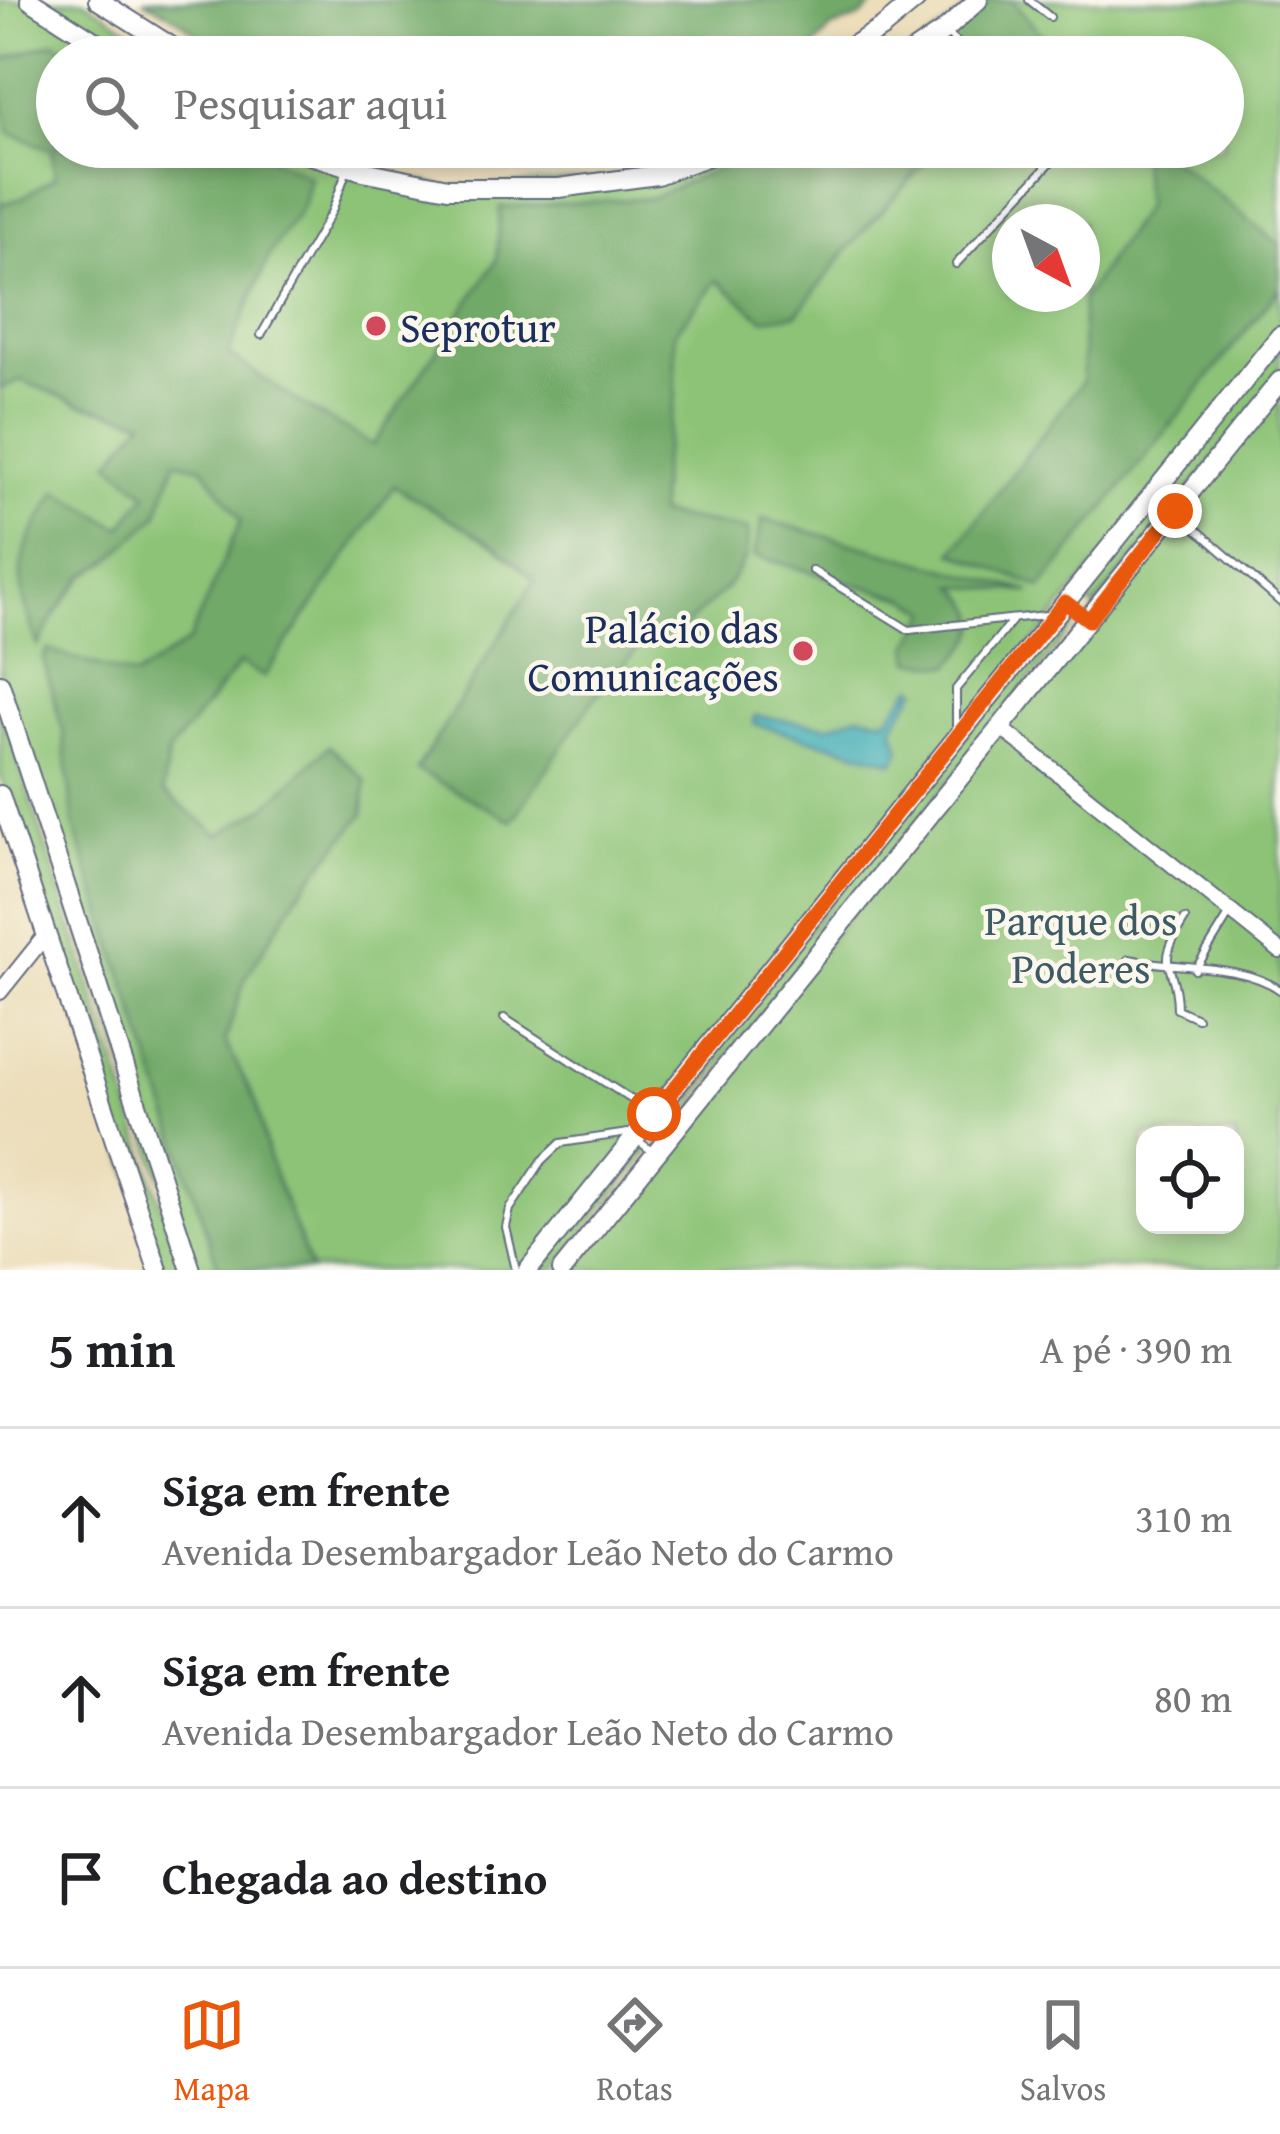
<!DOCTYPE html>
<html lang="pt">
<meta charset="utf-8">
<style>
:root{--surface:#fff;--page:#f6f6f6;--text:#202124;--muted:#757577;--line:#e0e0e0;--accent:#ea580c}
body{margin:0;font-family:"Gentium Book Plus",serif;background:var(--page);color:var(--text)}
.controls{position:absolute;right:36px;bottom:36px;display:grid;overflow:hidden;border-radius:24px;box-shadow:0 6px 18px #0003}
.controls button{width:108px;height:108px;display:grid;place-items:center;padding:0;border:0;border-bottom:3px solid var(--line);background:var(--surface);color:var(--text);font:60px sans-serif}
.compass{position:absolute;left:992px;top:204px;width:108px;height:108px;border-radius:50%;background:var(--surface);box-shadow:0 6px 18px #0003;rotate:139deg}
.stop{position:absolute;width:36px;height:36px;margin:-27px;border:9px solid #ea580c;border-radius:50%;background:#fff}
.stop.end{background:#ea580c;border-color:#fff;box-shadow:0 3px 12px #0008}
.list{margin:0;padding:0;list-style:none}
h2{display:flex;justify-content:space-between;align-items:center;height:156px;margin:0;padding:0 48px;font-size:51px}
h2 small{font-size:39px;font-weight:400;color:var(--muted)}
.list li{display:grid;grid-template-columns:78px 1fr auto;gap:36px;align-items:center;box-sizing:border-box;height:180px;padding:0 48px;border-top:3px solid var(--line)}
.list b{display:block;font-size:45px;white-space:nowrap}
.list p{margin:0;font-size:39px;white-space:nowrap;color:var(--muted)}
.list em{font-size:39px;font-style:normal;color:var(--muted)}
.icon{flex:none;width:66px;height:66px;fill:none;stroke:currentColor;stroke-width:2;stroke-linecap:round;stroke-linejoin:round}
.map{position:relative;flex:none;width:1280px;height:1270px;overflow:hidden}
.search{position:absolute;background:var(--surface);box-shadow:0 6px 18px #0003;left:36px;right:36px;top:36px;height:132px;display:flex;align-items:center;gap:30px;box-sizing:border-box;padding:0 42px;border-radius:66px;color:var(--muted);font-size:45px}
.sheet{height:696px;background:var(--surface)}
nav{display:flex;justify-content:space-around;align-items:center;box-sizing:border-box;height:168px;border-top:3px solid var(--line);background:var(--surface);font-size:33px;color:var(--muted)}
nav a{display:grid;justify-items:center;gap:6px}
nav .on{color:var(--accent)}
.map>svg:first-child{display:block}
</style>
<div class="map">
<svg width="1280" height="1270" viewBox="0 0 1280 1270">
<rect width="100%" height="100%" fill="#fbf7ec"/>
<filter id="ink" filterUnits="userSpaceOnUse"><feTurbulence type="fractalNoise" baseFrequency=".00833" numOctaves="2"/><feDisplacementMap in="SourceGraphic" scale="24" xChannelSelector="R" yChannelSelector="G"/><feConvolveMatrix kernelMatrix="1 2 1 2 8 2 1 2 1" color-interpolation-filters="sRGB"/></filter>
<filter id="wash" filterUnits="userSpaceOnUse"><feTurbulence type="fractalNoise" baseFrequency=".004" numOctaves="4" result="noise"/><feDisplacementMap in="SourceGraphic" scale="48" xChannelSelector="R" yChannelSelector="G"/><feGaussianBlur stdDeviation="2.7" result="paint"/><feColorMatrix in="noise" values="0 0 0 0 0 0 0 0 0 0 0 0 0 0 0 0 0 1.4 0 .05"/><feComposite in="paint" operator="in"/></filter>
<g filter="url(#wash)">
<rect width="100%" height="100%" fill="#ecdebb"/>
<!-- green -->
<path fill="#8cc376" stroke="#54796a" stroke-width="3" fill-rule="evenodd" d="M0,0H30L119,57H57V147H283L448,188L656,175L733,147H1223V57H905L978,0H1280V336L528,1270H191L0,684ZM1010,222H1082V294H1010Z
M47,0H84L142,38L127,49Z
M1280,347V377L1093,607L1079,596Z
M1280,381V1267L562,1270ZM1145,1135H1235V1225H1145Z
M1061,616L1073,627L657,1143L645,1133Z
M0,704L182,1270H162L50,937L0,774Z
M638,1145L648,1152L554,1270H533Z"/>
<!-- forest -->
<path fill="#71a967" stroke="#466c62" stroke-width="3" d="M143,0H878L861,17L832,28L813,48L787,57H226L178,19Z
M989,0H1011L1052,46L1038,57H931Z
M55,42L82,57H57V147H247L310,177L303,206L270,254L228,354L296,401L373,445L497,260L500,207L651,198L766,147H939L846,251L797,314L763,319L717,280L675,332L676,396L662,461L658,514L748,530L746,558L726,588L686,625L641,645L593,700L512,821L417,770L535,580L496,546L394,486L264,677L240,663L168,753L163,792L219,835L265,807L329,746L366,781L363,815L298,894L245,979L225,1041L256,1102L269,1160L311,1270H219L74,826L63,731L43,659L48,650L135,677L189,641L241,520L203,467L176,461L157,516L108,562L84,576L57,611L38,646C11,568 15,561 57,491L121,528L147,494L110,462L144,420L80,404L20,380L0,389V204L20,199L55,177L52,150L9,133L0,88V60Z
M1140,147H1157L1280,245V288L1041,588L953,552L1083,381L1082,300L1145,206Z
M763,519L1031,592L956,586C991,620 980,633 950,666L911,661L909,646L930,611L906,598L754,556Z"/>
<!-- water -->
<path fill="#3aabb4" stroke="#2a6d89" stroke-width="3" d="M913,686L917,689L893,727L901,749L894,762L754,724L755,716L829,726L858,715L887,719Z"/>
</g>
<g filter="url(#ink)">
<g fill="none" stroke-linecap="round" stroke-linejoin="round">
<defs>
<path id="service" d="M1029,0L1050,17
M946,33L975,57
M1045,166L1048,147
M956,264L1065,147
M261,335L332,211L347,170
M1178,513L1280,602
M812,570L909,630L1046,615
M956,732V689L1012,621
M1185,919C1152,972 1177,959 1177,1009L1197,1018
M1129,959C1176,969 1242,963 1280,990
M1195,970L1229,915
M504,1018L651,1112
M516,1270L506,1227L510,1209L542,1161L561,1143L628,1133L653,1152"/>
<path id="minor" d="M1000,727L1280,951
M0,992L45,936"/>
<path id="secondary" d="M30,0L119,57
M98,0L188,57
M834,57L882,28L916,0
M905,57L944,31L978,0
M283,147L363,171L448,188H559L657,175L733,147
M468,147H535
M0,684L191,1270
M0,795L158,1270
M528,1270L1280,336
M562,1270L1280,381"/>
</defs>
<!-- service casing -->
<use href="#service" stroke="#646c7f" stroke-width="10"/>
<!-- minor casing -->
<use href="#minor" stroke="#646c7f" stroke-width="18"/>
<!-- secondary casing -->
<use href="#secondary" stroke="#646c7f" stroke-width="22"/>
<!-- service -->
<use href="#service" stroke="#fff" stroke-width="6"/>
<!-- minor -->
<use href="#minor" stroke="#fff" stroke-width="14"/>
<!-- secondary -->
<use href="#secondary" stroke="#fff" stroke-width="18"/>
</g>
</g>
<g fill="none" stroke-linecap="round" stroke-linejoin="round" filter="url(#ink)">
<!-- route -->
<path stroke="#ea580c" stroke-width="15" d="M654,1114L1065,602L1089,620L1175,511"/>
</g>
<!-- markers -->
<g fill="#d1495b" stroke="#fbf7ec" stroke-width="4.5">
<circle cx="376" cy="326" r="12"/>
<circle cx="803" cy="651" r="12"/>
</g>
<g text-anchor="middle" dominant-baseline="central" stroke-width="9" stroke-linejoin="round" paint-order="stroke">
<!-- poi labels -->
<g font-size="42" fill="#1b2f5e" stroke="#fbf7ec" text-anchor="start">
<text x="400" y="326">Seprotur</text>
<text x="779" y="627" text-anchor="end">Palácio das<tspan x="779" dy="48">Comunicações</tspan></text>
</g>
<!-- park labels -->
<g font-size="42" fill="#3d5b65" stroke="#fbf7ec">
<text x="1081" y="919">Parque dos<tspan x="1081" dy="48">Poderes</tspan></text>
</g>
</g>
</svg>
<div class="controls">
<button><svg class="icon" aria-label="locate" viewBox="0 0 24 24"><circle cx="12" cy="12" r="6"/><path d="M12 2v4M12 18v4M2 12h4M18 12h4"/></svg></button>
</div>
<svg class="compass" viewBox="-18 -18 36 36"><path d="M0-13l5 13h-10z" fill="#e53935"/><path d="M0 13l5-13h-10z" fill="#757577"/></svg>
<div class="stop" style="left:654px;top:1114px"></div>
<div class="stop end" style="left:1175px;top:511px"></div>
<div class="search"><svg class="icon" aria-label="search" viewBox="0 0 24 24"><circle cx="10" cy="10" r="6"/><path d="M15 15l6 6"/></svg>Pesquisar aqui</div>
</div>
<section class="sheet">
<h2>5 min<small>A pé · 390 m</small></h2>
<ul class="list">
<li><svg class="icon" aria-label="ahead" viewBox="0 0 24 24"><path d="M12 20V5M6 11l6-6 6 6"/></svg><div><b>Siga em frente</b><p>Avenida Desembargador Leão Neto do Carmo</p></div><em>310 m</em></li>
<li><svg class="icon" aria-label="ahead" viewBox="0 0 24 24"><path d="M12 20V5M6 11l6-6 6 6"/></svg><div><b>Siga em frente</b><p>Avenida Desembargador Leão Neto do Carmo</p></div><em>80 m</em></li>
<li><svg class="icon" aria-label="arrive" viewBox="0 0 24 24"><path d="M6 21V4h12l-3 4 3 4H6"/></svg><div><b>Chegada ao destino</b></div></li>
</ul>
</section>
<nav>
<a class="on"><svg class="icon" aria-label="map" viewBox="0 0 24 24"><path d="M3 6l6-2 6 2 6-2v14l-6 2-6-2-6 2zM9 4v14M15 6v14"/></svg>Mapa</a>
<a><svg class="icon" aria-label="directions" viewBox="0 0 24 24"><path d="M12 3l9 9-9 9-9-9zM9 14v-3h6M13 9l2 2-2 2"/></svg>Rotas</a>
<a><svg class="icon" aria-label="saved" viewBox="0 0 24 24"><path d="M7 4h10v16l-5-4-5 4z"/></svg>Salvos</a>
</nav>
